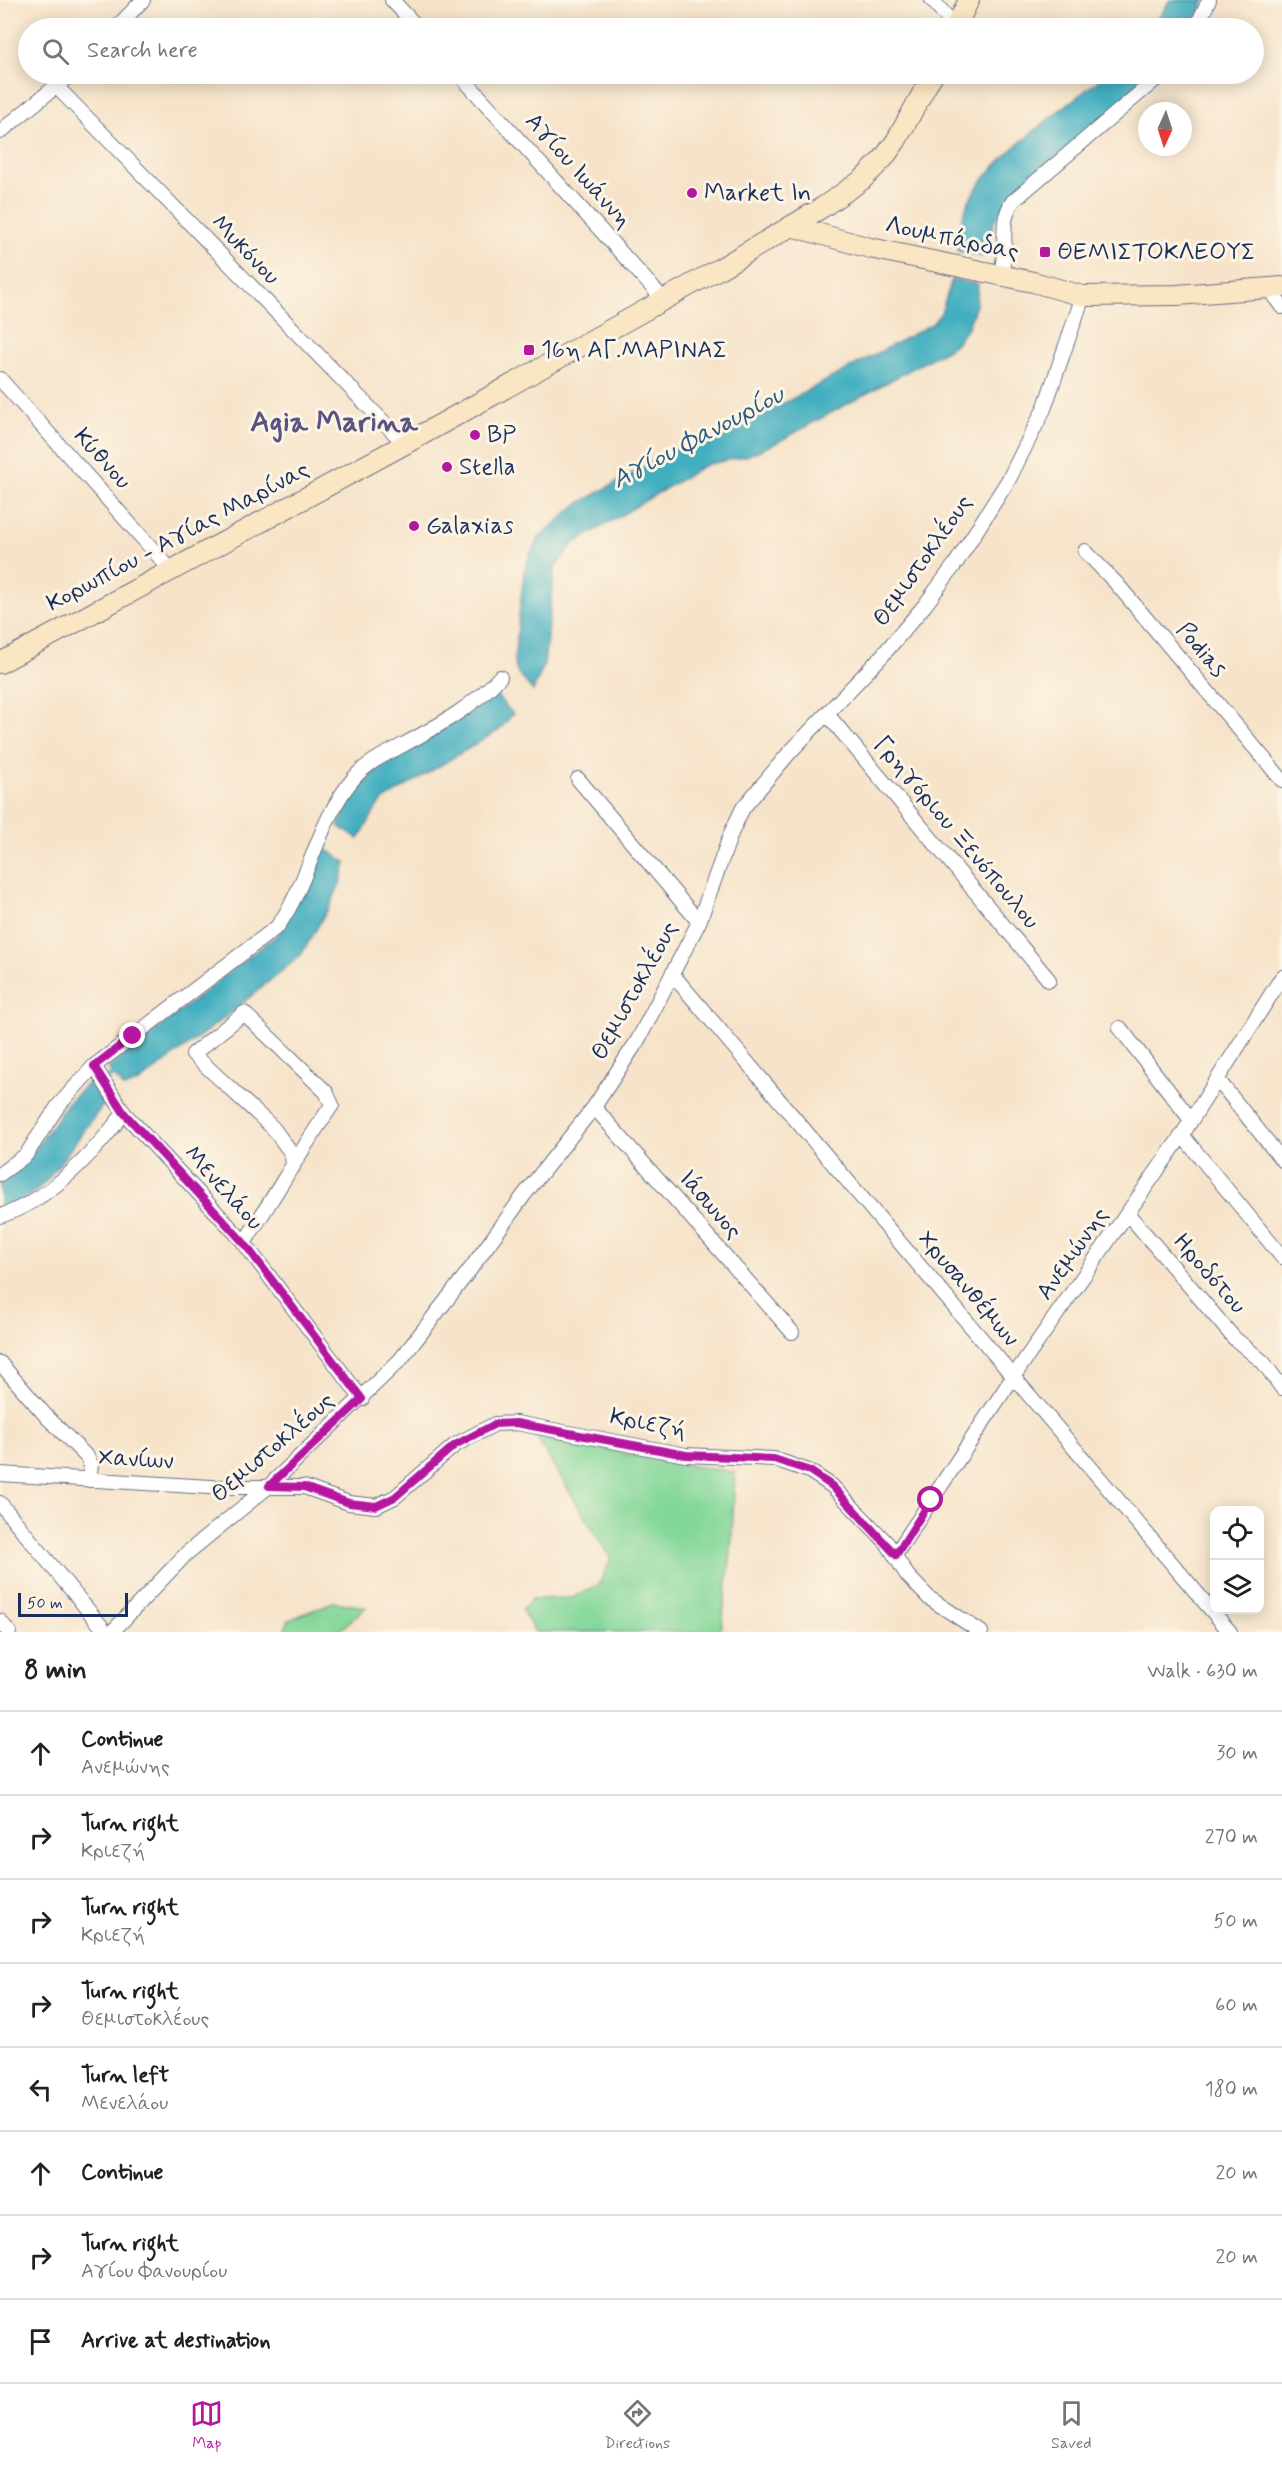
<!DOCTYPE html>
<meta charset="utf-8">
<style>
:root{--surface:#fff;--page:#f2f2f2;--text:#202124;--muted:#757577;--line:#e0e0e0;--accent:#b5179e}
body{margin:0;font-family:Mynerve,sans-serif;background:var(--page);color:var(--text)}
.controls{position:absolute;right:18px;bottom:18px;display:grid;overflow:hidden;border-radius:12px;box-shadow:0 3px 15px #0003}
.controls button{width:54px;height:54px;display:grid;place-items:center;padding:0;border:0;border-bottom:2px solid var(--line);background:var(--surface);color:var(--text);font:30px sans-serif}
.compass{position:absolute;left:1138px;top:102px;width:54px;height:54px;border-radius:50%;background:var(--surface);box-shadow:0 3px 15px #0003;rotate:183deg}
.scale{position:absolute;left:18px;bottom:15px;width:110px;box-sizing:border-box;padding-left:6px;border:3px solid #1b2f5e;border-top:0;font-size:16px;line-height:21px;white-space:nowrap;color:#1b2f5e;-webkit-text-stroke:4px #fcf5e5;paint-order:stroke}
.stop{position:absolute;width:18px;height:18px;margin:-14px;border:4px solid #b5179e;border-radius:50%;background:#fff}
.stop.end{background:#b5179e;border-color:#fff;box-shadow:0 2px 6px #0008}
.list{margin:0;padding:0;list-style:none}
h2{display:flex;justify-content:space-between;align-items:center;height:78px;margin:0;padding:0 24px;font-size:26px}
h2 small{font-size:20px;font-weight:400;color:var(--muted)}
.list li{display:grid;grid-template-columns:39px 1fr auto;gap:18px;align-items:center;box-sizing:border-box;height:84px;padding:0 24px;border-top:2px solid var(--line)}
.list b{display:block;font-size:22px;white-space:nowrap}
.list p{margin:0;font-size:20px;white-space:nowrap;color:var(--muted)}
.list em{font-size:20px;font-style:normal;color:var(--muted)}
.icon{flex:none;width:33px;height:33px;fill:none;stroke:currentColor;stroke-width:2;stroke-linecap:round;stroke-linejoin:round}
.map{position:relative;flex:none;width:1282px;height:1632px;overflow:hidden}
.search{position:absolute;background:var(--surface);box-shadow:0 3px 15px #0003;left:18px;right:18px;top:18px;height:66px;display:flex;align-items:center;gap:15px;box-sizing:border-box;padding:0 21px;border-radius:33px;color:var(--muted);font-size:22px}
.sheet{height:750px;background:var(--surface)}
nav{display:flex;justify-content:space-around;align-items:center;box-sizing:border-box;height:84px;border-top:2px solid var(--line);background:var(--surface);font-size:16px;color:var(--muted)}
nav a{display:grid;justify-items:center;gap:3px}
nav .on{color:var(--accent)}
.map>svg:first-child{display:block}
</style>
<div class="map">
<svg width="1282" height="1632" viewBox="0 0 1282 1632">
<rect width="100%" height="100%" fill="#fcf5e5"/>
<filter id="ink" filterUnits="userSpaceOnUse"><feTurbulence type="fractalNoise" baseFrequency=".0167" numOctaves="2"/><feDisplacementMap in="SourceGraphic" scale="12" xChannelSelector="R" yChannelSelector="G"/><feConvolveMatrix kernelMatrix="1 2 1 2 8 2 1 2 1" color-interpolation-filters="sRGB"/></filter>
<filter id="wash" filterUnits="userSpaceOnUse"><feTurbulence type="fractalNoise" baseFrequency=".008" numOctaves="4" result="noise"/><feDisplacementMap in="SourceGraphic" scale="24" xChannelSelector="R" yChannelSelector="G"/><feGaussianBlur stdDeviation="1.35" result="paint"/><feColorMatrix in="noise" values="0 0 0 0 0 0 0 0 0 0 0 0 0 0 0 0 0 1.4 0 .05"/><feComposite in="paint" operator="in"/></filter>
<g filter="url(#wash)">
<rect width="100%" height="100%" fill="#f6e3c9"/>
<!-- green -->
<path fill="#83d799" stroke="#4f837c" stroke-width="1.5" d="M535,1435L670,1463L735,1472L731,1551L721,1632H535L522,1610L532,1599L572,1598L599,1585L611,1559Z
M333,1602L366,1607L338,1632H284L289,1620Z"/>
<!-- water -->
<path fill="#43afc0" stroke="#2f6f8f" stroke-width="1.5" d="M1170,0H1205L1192,28H1152Z
M1106,74H1155L1013,195L995,219L984,257L957,251C959,232 962,211 973,194C997,154 1068,105 1106,74Z
M952,279L978,284L976,305L968,327L955,344L948,349L774,444L746,456L705,465L573,544L555,567L544,665L533,691L517,672L514,661L524,572L530,554L540,537L576,505L676,449L723,436L932,324L941,313Z
M496,695L513,714L499,730L385,799L377,807L359,839L338,826L354,792L371,774Z
M324,848L346,862L341,881L330,906L301,955L228,1015L139,1082L124,1088L108,1068L278,934Z
M88,1083L104,1104L47,1180L36,1191L0,1213V1179L31,1155L69,1101Z"/>
<g fill="none" stroke-linecap="round" stroke-linejoin="round">
<!-- stream -->
<path stroke="#43afc0" stroke-width="4.5" d="M91,1093L116,1071"/>
</g>
</g>
<g filter="url(#ink)">
<g fill="none" stroke-linecap="round" stroke-linejoin="round">
<defs>
<path id="street" d="M392,0L418,28
M932,0L956,27
M116,28L143,0
M1196,28L1209,0
M459,74L663,299
M55,85L405,444
M0,132L71,74
M1000,275C1010,250 997,223 1013,201L1162,74
M1269,289L1282,307
M0,379L171,570
M1085,551L1116,583L1282,780
M827,714L1049,980
M578,779L699,922
M673,975L1230,1632
M1120,1028L1191,1120
M94,1066L124,1113L241,1239L362,1399
M1218,1080L1282,1160
M594,1107L792,1332
M1182,1135L1282,1257
M0,1174L26,1155L58,1106L94,1066L277,927C310,882 317,821 354,778C368,762 386,754 403,745C438,726 474,706 500,677
M1128,1214L1234,1338L1263,1362L1282,1388
M0,1216C50,1200 93,1154 124,1113
M244,1243C274,1197 301,1150 332,1105L326,1092L244,1013L193,1054L273,1128L292,1154L293,1167
M0,1363L46,1416L87,1457L91,1465L89,1480
M0,1474L210,1487H304L349,1503L376,1506L395,1497L455,1445L495,1424L516,1423L686,1455L774,1459L809,1471L832,1486L887,1543L907,1575L929,1598L981,1632
M0,1503L106,1632
M895,1555L1013,1377L1182,1135L1282,977
M0,1621L9,1632
M112,1632L187,1553L269,1486L401,1359L469,1271L524,1195L594,1107L638,1040L699,922L732,831L743,808L790,752L881,657L925,605L956,563L1009,479L1044,409L1083,296"/>
<path id="secondary" d="M955,28L969,0
M791,226L870,248L1033,282L1083,296L1177,295L1282,287
M0,663L405,444L719,269L823,207L862,180L883,159L896,141L933,74"/>
</defs>
<!-- street casing -->
<use href="#street" stroke="#686e83" stroke-width="16"/>
<!-- secondary casing -->
<use href="#secondary" stroke="#686e83" stroke-width="22"/>
<!-- street -->
<use href="#street" stroke="#fff" stroke-width="14"/>
<!-- secondary -->
<use href="#secondary" stroke="#fbe6c4" stroke-width="20"/>
</g>
</g>
<g fill="none" stroke-linecap="round" stroke-linejoin="round" filter="url(#ink)">
<!-- route -->
<path stroke="#b5179e" stroke-width="8" d="M133,1036L94,1066L124,1113L244,1243L362,1399L269,1486L304,1487L349,1503L376,1506L395,1497L455,1445L495,1424L516,1423L686,1455L774,1459L810,1471L832,1486L896,1555L931,1500"/>
</g>
<!-- markers -->
<g fill="#b5179e" stroke="#fcf5e5" stroke-width="2">
<circle cx="692" cy="193" r="6"/>
<rect x="1039" y="246" width="12" height="12" rx="3"/>
<rect x="523" y="344" width="12" height="12" rx="3"/>
<circle cx="475" cy="435" r="6"/>
<circle cx="447" cy="467" r="6"/>
<circle cx="414" cy="526" r="6"/>
</g>
<g text-anchor="middle" dominant-baseline="central" stroke-width="6" stroke-linejoin="round" paint-order="stroke">
<!-- street labels -->
<g font-size="24" fill="#1b2f5e" stroke="#fcf5e5">
<text transform="translate(578 171) rotate(48)">Αγίου Ιωάννη</text>
<text transform="translate(952 239) rotate(12)">Λουμπάρδας</text>
<text transform="translate(245 250) rotate(46)">Μυκόνου</text>
<text transform="translate(102 459) rotate(48)">Κύθνου</text>
<text transform="translate(178 537) rotate(-28)">Κορωπίου - Αγίας Μαρίνας</text>
<text transform="translate(923 561) rotate(-55)">Θεμιστοκλέους</text>
<text transform="translate(1201 650) rotate(50)">Podias</text>
<text transform="translate(956 833) rotate(50)">Γρηγόριου Ξενόπουλου</text>
<text transform="translate(635 991) rotate(-61)">Θεμιστοκλέους</text>
<text transform="translate(223 1188) rotate(48)">Μενελάου</text>
<text transform="translate(710 1205) rotate(49)">Ιάσωνος</text>
<text transform="translate(1073 1254) rotate(-55)">Ανεμώνης</text>
<text transform="translate(1209 1274) rotate(49)">Ηροδότου</text>
<text transform="translate(968 1289) rotate(50)">Χρυσανθέμων</text>
<text transform="translate(648 1424) rotate(11)">Κριεζή</text>
<text transform="translate(273 1448) rotate(-41)">Θεμιστοκλέους</text>
<text transform="translate(136 1460) rotate(3)">Χανίων</text>
</g>
<!-- poi labels -->
<g font-size="24" fill="#1b2f5e" stroke="#fcf5e5" text-anchor="start">
<text x="704" y="193">Market In</text>
<text x="1057" y="252">ΘΕΜΙΣΤΟΚΛΕΟΥΣ</text>
<text x="541" y="350">16η ΑΓ.ΜΑΡΙΝΑΣ</text>
<text x="487" y="435">BP</text>
<text x="459" y="467">Stella</text>
<text x="426" y="526">Galaxias</text>
</g>
<!-- water labels -->
<g font-size="26" font-style="italic" fill="#295c80" stroke="#fcf5e5">
<text transform="translate(698 438) rotate(-28)">Αγίου Φανουρίου</text>
</g>
<!-- district labels -->
<g font-size="30" font-weight="bold" fill="#5a5283" stroke="#fcf5e5">
<text x="334" y="422">Agia Marina</text>
</g>
</g>
</svg>
<div class="controls">
<button><svg class="icon" aria-label="locate" viewBox="0 0 24 24"><circle cx="12" cy="12" r="6"/><path d="M12 2v4M12 18v4M2 12h4M18 12h4"/></svg></button>
<button><svg class="icon" aria-label="layers" viewBox="0 0 24 24"><path d="M12 4l9 5-9 5-9-5zM3 14l9 5 9-5"/></svg></button>
</div>
<svg class="compass" viewBox="-18 -18 36 36"><path d="M0-13l5 13h-10z" fill="#e53935"/><path d="M0 13l5-13h-10z" fill="#757577"/></svg>
<div class="scale">50 m</div>
<div class="stop" style="left:931px;top:1500px"></div>
<div class="stop end" style="left:133px;top:1036px"></div>
<div class="search"><svg class="icon" aria-label="search" viewBox="0 0 24 24"><circle cx="10" cy="10" r="6"/><path d="M15 15l6 6"/></svg>Search here</div>
</div>
<section class="sheet">
<h2>8 min<small>Walk · 630 m</small></h2>
<ul class="list">
<li><svg class="icon" aria-label="ahead" viewBox="0 0 24 24"><path d="M12 20V5M6 11l6-6 6 6"/></svg><div><b>Continue</b><p>Ανεμώνης</p></div><em>30 m</em></li>
<li><svg class="icon" aria-label="right" viewBox="0 0 24 24"><path d="M7 20v-9h11M14 6l5 5-5 5"/></svg><div><b>Turn right</b><p>Κριεζή</p></div><em>270 m</em></li>
<li><svg class="icon" aria-label="right" viewBox="0 0 24 24"><path d="M7 20v-9h11M14 6l5 5-5 5"/></svg><div><b>Turn right</b><p>Κριεζή</p></div><em>50 m</em></li>
<li><svg class="icon" aria-label="right" viewBox="0 0 24 24"><path d="M7 20v-9h11M14 6l5 5-5 5"/></svg><div><b>Turn right</b><p>Θεμιστοκλέους</p></div><em>60 m</em></li>
<li><svg class="icon" aria-label="left" viewBox="0 0 24 24"><path d="M17 20v-9H6M10 6l-5 5 5 5"/></svg><div><b>Turn left</b><p>Μενελάου</p></div><em>180 m</em></li>
<li><svg class="icon" aria-label="ahead" viewBox="0 0 24 24"><path d="M12 20V5M6 11l6-6 6 6"/></svg><div><b>Continue</b></div><em>20 m</em></li>
<li><svg class="icon" aria-label="right" viewBox="0 0 24 24"><path d="M7 20v-9h11M14 6l5 5-5 5"/></svg><div><b>Turn right</b><p>Αγίου Φανουρίου</p></div><em>20 m</em></li>
<li><svg class="icon" aria-label="arrive" viewBox="0 0 24 24"><path d="M6 21V4h12l-3 4 3 4H6"/></svg><div><b>Arrive at destination</b></div></li>
</ul>
</section>
<nav>
<a class="on"><svg class="icon" aria-label="map" viewBox="0 0 24 24"><path d="M3 6l6-2 6 2 6-2v14l-6 2-6-2-6 2zM9 4v14M15 6v14"/></svg>Map</a>
<a><svg class="icon" aria-label="directions" viewBox="0 0 24 24"><path d="M12 3l9 9-9 9-9-9zM9 14v-3h6M13 9l2 2-2 2"/></svg>Directions</a>
<a><svg class="icon" aria-label="saved" viewBox="0 0 24 24"><path d="M7 4h10v16l-5-4-5 4z"/></svg>Saved</a>
</nav>
